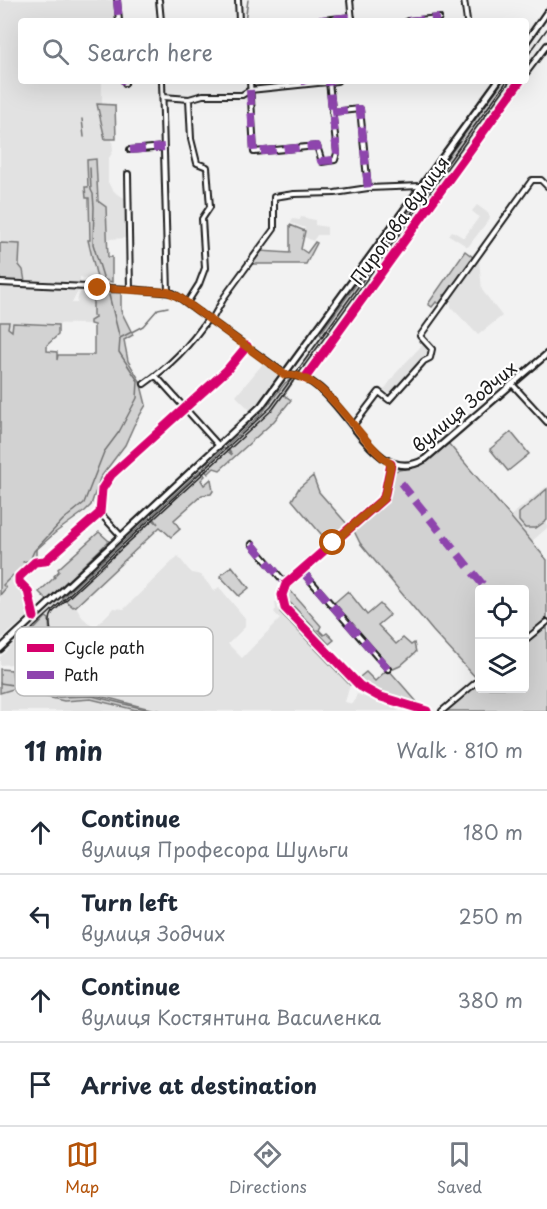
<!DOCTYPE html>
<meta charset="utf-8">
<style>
:root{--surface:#fff;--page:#f2f2f3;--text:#1f2937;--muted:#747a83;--line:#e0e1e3;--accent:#b45309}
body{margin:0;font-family:"Playpen Sans",sans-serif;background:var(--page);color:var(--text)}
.controls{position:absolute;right:18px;bottom:18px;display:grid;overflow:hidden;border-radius:6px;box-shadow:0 6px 24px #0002}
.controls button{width:54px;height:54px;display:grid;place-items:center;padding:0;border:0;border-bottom:2px solid var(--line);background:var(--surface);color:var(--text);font:30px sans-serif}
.stop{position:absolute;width:18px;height:18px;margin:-14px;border:4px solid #b45309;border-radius:50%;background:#fff}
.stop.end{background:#b45309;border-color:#fff;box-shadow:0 2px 6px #0008}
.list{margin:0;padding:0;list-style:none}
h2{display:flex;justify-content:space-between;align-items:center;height:78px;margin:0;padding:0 24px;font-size:26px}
h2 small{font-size:20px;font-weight:400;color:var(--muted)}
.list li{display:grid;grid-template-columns:39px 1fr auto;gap:18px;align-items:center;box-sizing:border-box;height:84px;padding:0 24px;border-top:2px solid var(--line)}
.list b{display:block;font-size:22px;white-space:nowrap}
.list p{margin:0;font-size:20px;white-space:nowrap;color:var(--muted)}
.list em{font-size:20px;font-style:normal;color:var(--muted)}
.icon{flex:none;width:33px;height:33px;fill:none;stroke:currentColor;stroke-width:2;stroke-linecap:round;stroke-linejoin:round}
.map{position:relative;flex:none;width:547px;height:711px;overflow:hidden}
.search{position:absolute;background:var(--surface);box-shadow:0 6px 24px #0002;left:18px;right:18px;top:18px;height:66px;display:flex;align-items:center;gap:15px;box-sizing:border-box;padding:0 21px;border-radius:6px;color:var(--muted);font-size:22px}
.sheet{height:414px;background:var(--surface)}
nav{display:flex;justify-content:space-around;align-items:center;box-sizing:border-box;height:84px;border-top:2px solid var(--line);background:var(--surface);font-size:16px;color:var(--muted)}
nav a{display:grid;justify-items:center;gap:3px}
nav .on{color:var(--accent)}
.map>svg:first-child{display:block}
</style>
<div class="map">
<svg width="547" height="711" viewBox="0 0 547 711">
<rect width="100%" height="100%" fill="#f2f2f2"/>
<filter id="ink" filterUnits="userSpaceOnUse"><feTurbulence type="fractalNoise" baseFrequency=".0167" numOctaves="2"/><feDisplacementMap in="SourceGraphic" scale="12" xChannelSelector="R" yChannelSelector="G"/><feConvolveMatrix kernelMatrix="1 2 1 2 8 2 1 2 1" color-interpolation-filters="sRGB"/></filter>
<g filter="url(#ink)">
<!-- built -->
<path fill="#e2e2e2" d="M0,0H116L118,16L114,21H21V81H102V104H98L105,139H112L113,151L108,160V182L111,188L117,194L129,200L130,238L107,239L106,207L98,201L96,160H87L90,211V240L88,241L98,282L80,277V287L72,303H77L78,297L81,291L93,292L95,319L90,321V324L14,323L12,331L8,328V323L0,322Z
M477,205L488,213L490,218L468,247L449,235L452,231L464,238L479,217L472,211Z
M301,217L315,220V225L327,227V235H317L313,241L303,236L305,228L291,223L292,219L300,220Z
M479,260L482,290L502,316L478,335L451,307V299Z
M424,343L429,348L425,357L392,395L384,390L396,373Z
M266,360L280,371L261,399L250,410L236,396Z
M546,487L547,528L531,542L509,517Z
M178,556L188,569L192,573L201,575L214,591L219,587L245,618V627L228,644L242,658L280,619L274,612L276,609L275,602H280V612L350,685L345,702L353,704L357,694L400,711H163L123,703L93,694L66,696L53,693L48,691L24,672L19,675L20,671L13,664L0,665V657L62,598L73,607L76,606L82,617L94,628L114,608L124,609Z
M13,575L32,594L33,605L36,610L0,640V595L6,588L3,585Z
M13,689L29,690L43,696L64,701L91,699L103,701L114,706L140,711H0V693Z"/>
<!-- green -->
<path fill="#d2d2d2" stroke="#777" stroke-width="1.5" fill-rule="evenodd" d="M503,81H517L308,369L302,364L322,336L320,334L411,209H413L424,194L423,192Z
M97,104L115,105L116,139H105Z
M96,159L98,201L106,207L108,257H112V282L105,280L98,282L88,240H90L89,198H86L85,187H88L87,160Z
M290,225L305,231L301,249L307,253L315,242L317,243L306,264H251L260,251L290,253Z
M0,243L20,244L19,265L23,270L25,282L0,281Z
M465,251L474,258L448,294L444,295L446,297L441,305L436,302L432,307L428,304Z
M93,292L121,293V311L133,335L124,340L128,361L140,381L146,405L134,425L125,445L100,478L91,505L85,511L56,532L36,550V558L15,577L13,575L3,585L6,588L0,595V322H9L8,328L12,331L13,323L58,325V335L47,345V351L57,352V360L58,355H94V325L90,324V321L95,318V316H93Z
M290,380L293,382L284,395L291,400L274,421L220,470L214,468L208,474L203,468L224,448L232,455L226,446L262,413L285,383Z
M511,432L529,454L508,471L490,449Z
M448,443L547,560V711H442L478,680L433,631L360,543L352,527L384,498L394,471L419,466ZM480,590H524V688H480Z
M201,470L205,476L201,480L204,485L211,479L213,491L211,494L202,495L174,520L180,529L171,537L160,527L76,606L73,607L62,598L150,517L158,524L152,515Z
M313,476L319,492L347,524L327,541L292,500L299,488Z
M547,489V520L536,528H525L519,521V513Z
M99,532L109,541L47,600L39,592L55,577L54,576L59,571L58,569Z
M232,566L249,588L239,596L220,576Z
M288,588L321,626L319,630L324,635L327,633L334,640L329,644L284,596Z
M348,591L367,615L380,604L390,615L378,625L396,644L403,638L411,645L414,643L416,652L400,666L391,670L333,604Z
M282,595L284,606L355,681L366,672L375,681L388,669L425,711L378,696L355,682L350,685L280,612Z
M46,617L49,619L50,641L44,648L36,647L31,643L30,634Z
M0,669L12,670L13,679H24L31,677C38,683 45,691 53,693C67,697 81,692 95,695C118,699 139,708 163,711H140L91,699L64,701L43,696L29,690L13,689L0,693Z"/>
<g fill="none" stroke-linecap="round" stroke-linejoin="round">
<!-- stream -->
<path stroke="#707070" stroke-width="1.5" d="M245,21L248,0
M82,119L84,137
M90,168L91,190L93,194L94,207L93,244L104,280
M120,338L143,326L158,309L168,307
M23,562L30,560L34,551L63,520L84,503L104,452L119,432L137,398L138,381L119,352L120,339L109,295
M0,683L26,687L59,697L92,696L153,711"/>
<defs>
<path id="minor" d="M117,0L119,21
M159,0L161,21
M238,0L239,21
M350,0L352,21
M464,0L467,21
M312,21L352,17
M408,21L439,18
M526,73L547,45
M124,81L125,83
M162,81L168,292
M250,81L254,152L317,146L322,162L335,160L337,153L329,82
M163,97L189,99L203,95H242L250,90L337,81
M332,112L360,109L368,188
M130,150L164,147
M128,174L130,289
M0,283L130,289L173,293L285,374
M187,303L199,284L205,268L202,219L210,207L207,167L197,163L191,139L189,99
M211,321L225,296L274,229V197L294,194L335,193L368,188L421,186
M156,376L219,446
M305,378L520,81
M144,384C170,366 191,344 208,319
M512,384L547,422
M353,426L379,392L389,400L424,361L430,358L432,349L420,336L532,180H541L547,186
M391,464L384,498L286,584L282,595L285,608L360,686L378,696L427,711
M100,513L121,536
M252,544L286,584
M302,571L388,669
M34,617L28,591L19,582V577L35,562L45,561L100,513L102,489L111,475L227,370L247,346
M524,641L547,622
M442,711L480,679"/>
<path id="major" d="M526,42L547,12
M285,375C341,369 367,494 425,459L547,354
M0,649L261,406L498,81"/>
</defs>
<!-- minor casing -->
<use href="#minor" stroke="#1c1c1c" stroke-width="8"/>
<!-- major casing -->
<use href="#major" stroke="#1c1c1c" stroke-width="9"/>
<!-- minor -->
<use href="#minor" stroke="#fff" stroke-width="4"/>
<!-- major -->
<use href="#major" stroke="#fff" stroke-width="4.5"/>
<!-- tram -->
<path stroke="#1c1c1c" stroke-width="1.5" d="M526,58L547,29
M507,81L271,407L33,628L27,638L31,648L41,650L49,647C56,635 45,624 53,612L273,409L510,81"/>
<!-- quiet -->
<path stroke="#8e44ad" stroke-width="8" stroke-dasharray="15 8" stroke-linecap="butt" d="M117,0L119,21
M312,21L352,17
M408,21L439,18
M124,81L125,83
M305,81L306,84
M250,90L254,152L317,146L321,161L335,160L337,153L329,82
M332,112L360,109L368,188
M130,150L164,147
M401,483L487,590
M252,544L286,584L284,588
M302,571L388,669"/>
<defs>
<path id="cycleway" d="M305,378L520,81
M391,464L384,498L286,584L282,595L285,608L360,686L378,696L427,711
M34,617L28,591L19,582V577L35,562L45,561L100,513L102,489L111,475L227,370L247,346"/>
</defs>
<!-- cycleway casing -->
<use href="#cycleway" stroke="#fff" stroke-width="13"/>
<!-- cycleway -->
<use href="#cycleway" stroke="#d6006c" stroke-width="9"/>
</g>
</g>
<g fill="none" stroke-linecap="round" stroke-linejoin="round" filter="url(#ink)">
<!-- route -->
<path stroke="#b45309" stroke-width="8" d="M98,288L168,292L179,297L285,375C326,371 359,443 391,464L384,498L333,543"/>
</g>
<g text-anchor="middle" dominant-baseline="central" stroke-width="4.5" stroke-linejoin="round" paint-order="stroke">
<!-- street labels -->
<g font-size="18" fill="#1c1c1c" stroke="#fff">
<text transform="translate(399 220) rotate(-54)">Пирогова вулиця</text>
<text transform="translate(464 406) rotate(-40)">вулиця Зодчих</text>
</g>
</g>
<!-- legend -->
<rect x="15" y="627" width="198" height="69" rx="9" fill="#fff" stroke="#bbb" stroke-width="1.5"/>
<rect x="27" y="644" width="27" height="8" fill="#d6006c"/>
<rect x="27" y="671" width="27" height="8" fill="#8e44ad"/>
<g font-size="16" fill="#1c1c1c">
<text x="64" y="654">Cycle path</text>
<text x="64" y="681">Path</text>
</g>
</svg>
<div class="controls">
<button><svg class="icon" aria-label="locate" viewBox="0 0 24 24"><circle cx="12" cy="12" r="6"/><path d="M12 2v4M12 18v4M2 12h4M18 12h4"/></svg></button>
<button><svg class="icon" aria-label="layers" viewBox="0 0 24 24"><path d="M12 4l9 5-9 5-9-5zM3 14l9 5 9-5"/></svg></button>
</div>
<div class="stop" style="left:333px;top:543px"></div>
<div class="stop end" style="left:98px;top:288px"></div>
<div class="search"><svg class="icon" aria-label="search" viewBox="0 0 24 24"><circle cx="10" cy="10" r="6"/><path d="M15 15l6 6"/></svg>Search here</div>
</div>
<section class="sheet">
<h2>11 min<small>Walk · 810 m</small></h2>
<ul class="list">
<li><svg class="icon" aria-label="ahead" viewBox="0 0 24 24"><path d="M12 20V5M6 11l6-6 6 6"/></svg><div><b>Continue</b><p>вулиця Професора Шульги</p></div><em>180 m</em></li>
<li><svg class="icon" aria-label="left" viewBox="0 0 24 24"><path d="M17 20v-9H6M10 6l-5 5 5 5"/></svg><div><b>Turn left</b><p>вулиця Зодчих</p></div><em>250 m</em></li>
<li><svg class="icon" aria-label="ahead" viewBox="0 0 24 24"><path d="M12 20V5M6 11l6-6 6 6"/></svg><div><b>Continue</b><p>вулиця Костянтина Василенка</p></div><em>380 m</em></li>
<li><svg class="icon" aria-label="arrive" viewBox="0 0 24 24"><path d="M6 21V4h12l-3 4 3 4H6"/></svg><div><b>Arrive at destination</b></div></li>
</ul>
</section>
<nav>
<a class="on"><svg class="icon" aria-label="map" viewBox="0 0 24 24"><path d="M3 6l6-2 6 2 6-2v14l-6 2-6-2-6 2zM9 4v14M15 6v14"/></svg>Map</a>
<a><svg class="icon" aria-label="directions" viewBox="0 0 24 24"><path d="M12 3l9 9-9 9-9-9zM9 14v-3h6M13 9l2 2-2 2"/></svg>Directions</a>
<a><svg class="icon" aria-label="saved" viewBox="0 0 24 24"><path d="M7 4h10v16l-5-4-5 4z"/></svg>Saved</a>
</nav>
